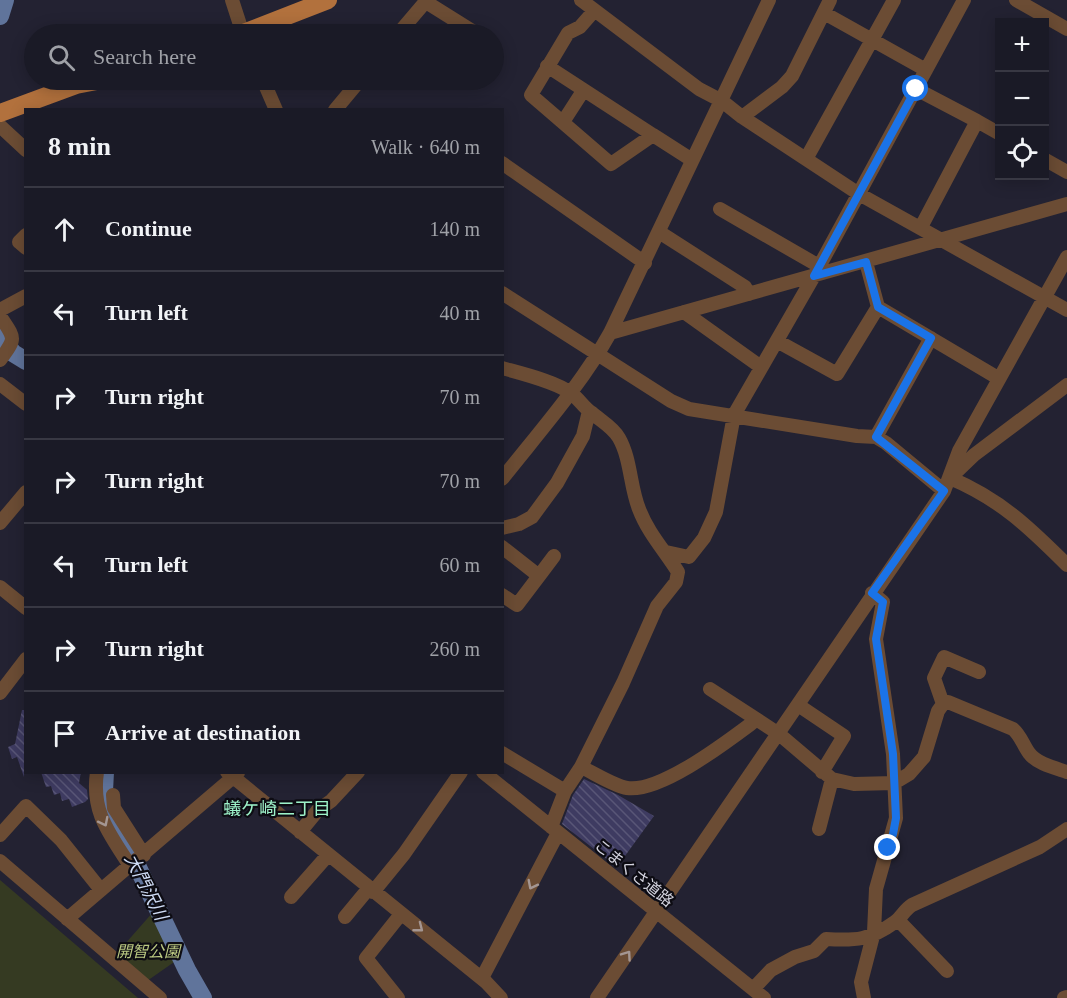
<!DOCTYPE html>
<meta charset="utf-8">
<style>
:root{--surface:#1a1a26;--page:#23232e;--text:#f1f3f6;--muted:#9fa1a7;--line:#383843}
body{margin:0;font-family:"Times New Roman","Noto Sans JP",serif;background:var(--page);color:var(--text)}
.controls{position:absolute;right:18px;top:18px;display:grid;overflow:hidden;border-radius:0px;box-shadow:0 3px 15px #0003}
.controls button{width:54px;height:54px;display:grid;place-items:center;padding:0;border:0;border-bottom:2px solid var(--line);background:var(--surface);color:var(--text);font:30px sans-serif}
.stop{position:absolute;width:18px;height:18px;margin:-14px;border:4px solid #1a73e8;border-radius:50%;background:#fff}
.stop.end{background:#1a73e8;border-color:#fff;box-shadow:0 2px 6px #0008}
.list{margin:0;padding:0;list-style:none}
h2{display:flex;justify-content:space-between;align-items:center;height:78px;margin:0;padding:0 24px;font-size:26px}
h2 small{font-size:20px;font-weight:400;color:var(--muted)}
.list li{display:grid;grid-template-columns:39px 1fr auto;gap:18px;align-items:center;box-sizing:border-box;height:84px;padding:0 24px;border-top:2px solid var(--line)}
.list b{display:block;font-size:22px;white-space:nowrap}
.list em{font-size:20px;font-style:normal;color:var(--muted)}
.icon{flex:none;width:33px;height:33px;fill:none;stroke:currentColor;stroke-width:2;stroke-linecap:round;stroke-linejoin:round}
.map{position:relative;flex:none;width:1067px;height:998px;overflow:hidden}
.search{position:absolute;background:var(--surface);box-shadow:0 3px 15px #0003;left:24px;top:24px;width:480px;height:66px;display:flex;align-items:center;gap:15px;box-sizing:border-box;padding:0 21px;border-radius:33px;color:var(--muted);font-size:22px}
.panel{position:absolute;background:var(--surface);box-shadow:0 3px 15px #0003;left:24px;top:108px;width:480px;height:666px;border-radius:0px}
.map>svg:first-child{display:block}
</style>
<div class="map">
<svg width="1067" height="998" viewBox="0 0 1067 998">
<defs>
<pattern id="building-back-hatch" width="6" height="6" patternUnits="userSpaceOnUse" patternTransform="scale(1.5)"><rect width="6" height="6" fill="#3e3b61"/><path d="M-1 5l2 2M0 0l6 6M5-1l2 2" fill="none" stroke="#595677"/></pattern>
</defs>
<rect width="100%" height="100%" fill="#232232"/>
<!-- green -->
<path fill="#353a22" d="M0,880L138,998H0Z
M154,911L177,960L147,981L117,953Z"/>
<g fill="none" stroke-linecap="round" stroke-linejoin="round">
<!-- river -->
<path stroke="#60749b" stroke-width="18" d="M0,16L5,0
M0,334L13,353L26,361
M105,772L104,791L107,810L131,853L187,970L203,998"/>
</g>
<!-- building -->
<path fill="url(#building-back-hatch)" d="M22,710H26L24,777L17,757L12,759L8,747L15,744Z
M41,772H81L79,783L87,790L88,799L85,802L72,807L69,799L62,801L60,793L54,795L51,786L46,787Z
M584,779L618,795L654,816L617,867L562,824L573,795Z"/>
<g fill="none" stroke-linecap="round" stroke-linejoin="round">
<!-- minor -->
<path stroke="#6b4c34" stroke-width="14" d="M232,0L243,34
M581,0L699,89L722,101L742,117L859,194L1067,310
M1016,0L1067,29
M426,2L477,34
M594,11L580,27L568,33L531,95L611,164L653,135L692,160
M824,13L926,70
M398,34L427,0
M547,66L653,135
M263,80L276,110
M916,89L977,121L921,227
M335,110L360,80
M742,117L782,87L792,76L830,0
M977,121L1000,134
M563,122L583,91
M0,126L26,150
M806,159L894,0
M1044,159L1067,172
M502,163L645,263
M720,209L819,266
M659,232L745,287L749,294
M26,235L19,242L26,248
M866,262L878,307L998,378
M502,293L671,401L689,409L857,436L876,437L886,443L944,491
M0,310L26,296
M684,312L761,367
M0,316C15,339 17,337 0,360
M610,333L1067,204
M777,341L837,374L878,307
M502,368C520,373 558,382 572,394C579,399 584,408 592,413C601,421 613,427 619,438C631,459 630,487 639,509C648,533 665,551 678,572L676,582L657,606L623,683L581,767L565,791L551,827
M0,384L26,404
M1067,385L974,455L950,478C1000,499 1030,528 1067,565
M876,437L931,338
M502,479C540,431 581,385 610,333L769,0
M0,523L26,492
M502,528L519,524L532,517L557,483L583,436L589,411
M502,547L539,576L517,605L502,595
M666,552L689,557L704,538L716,512L734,415L814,276L964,0
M539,576L554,556
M0,587L26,608
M710,689L779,734L832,779L854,784L894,783L909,774L924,757L938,711L943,704L948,702L1013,729C1021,736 1023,745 1029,753C1037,764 1055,768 1067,772
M0,693L26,659
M943,704L934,678L944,657L979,672
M798,705L844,736L822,772
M502,753L565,791
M581,767C594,773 614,786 627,788C661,793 729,740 756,720
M97,772C91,813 110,834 130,866
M227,772L486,982L501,998
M483,772L764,998
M113,795L114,808L144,855
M819,829L832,779
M300,832L318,810L331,801L358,772
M0,835L26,806L61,840L101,890
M0,861L160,998
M373,892L404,854L461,772
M291,897L328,855
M345,917L369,888
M67,919L238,773
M898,920L947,971
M482,978L558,833
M753,989L771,970L795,957L814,951L826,939C856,941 870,940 895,922C902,917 904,910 912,905L1040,847L1067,829
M398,998L366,958L401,914
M597,998L944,491L959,451L1067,257
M864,998L861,982L874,932L876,889L896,818L893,754L876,639L883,602L872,593
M1064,998L1067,997"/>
<!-- major -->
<path stroke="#b2713d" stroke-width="18" d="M241,34L328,0
M0,113L76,85L102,80"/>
</g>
<!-- one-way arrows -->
<defs><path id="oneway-chevron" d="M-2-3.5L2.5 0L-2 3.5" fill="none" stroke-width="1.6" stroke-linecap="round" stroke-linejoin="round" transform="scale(1.5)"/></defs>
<g stroke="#a49692">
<use href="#oneway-chevron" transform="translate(104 822) rotate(63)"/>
<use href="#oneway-chevron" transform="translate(532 885) rotate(117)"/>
<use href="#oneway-chevron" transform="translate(419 928) rotate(38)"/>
<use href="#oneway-chevron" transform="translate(627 955) rotate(-55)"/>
</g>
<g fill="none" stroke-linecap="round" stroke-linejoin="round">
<!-- route -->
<path stroke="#1a73e8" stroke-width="8" d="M888,848L893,834L896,818L893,754L876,639L883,602L872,593L944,491L876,437L931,338L878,307L866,262L814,276L916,89"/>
</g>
<g text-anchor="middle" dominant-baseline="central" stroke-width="4.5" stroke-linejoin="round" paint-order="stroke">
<!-- street labels -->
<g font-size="16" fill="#d3d3de" stroke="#0d0c13">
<text transform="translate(634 873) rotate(39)">こまくさ道路</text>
</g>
<!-- park labels -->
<g font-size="16" font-style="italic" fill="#bbc982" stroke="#0d0c13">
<text x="148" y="951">開智公園</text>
</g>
<!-- neighbourhood labels -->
<g font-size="18" fill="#9df2c9" stroke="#0d0c13">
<text x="277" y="809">蟻ケ崎二丁目</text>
</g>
<!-- water labels -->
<g font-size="18" font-style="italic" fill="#cedbf4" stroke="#0d0c13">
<text transform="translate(146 887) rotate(63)">大門沢川</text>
</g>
</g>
</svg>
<div class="controls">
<button>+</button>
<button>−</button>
<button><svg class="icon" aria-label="locate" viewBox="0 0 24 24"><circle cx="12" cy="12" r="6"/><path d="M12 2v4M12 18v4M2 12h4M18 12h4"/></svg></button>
</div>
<div class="stop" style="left:916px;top:89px"></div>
<div class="stop end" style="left:888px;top:848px"></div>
<div class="search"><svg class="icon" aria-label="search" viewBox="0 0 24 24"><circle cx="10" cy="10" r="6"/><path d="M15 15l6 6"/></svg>Search here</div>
<section class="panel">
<h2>8 min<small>Walk · 640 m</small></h2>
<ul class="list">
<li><svg class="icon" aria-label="ahead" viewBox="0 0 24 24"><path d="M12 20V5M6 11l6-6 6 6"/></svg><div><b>Continue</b></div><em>140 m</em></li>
<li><svg class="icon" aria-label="left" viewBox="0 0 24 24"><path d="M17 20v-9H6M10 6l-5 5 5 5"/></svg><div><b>Turn left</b></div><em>40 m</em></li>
<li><svg class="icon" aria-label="right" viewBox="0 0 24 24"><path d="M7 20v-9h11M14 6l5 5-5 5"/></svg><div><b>Turn right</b></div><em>70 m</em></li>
<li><svg class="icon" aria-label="right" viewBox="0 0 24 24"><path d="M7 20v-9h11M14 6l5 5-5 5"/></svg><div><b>Turn right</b></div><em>70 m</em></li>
<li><svg class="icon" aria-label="left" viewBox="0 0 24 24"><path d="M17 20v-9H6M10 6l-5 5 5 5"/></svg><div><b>Turn left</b></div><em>60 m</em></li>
<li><svg class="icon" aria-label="right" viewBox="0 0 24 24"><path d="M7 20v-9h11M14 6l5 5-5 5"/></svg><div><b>Turn right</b></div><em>260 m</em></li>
<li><svg class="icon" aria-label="arrive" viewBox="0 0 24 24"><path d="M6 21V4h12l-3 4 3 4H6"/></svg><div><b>Arrive at destination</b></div></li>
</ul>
</section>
</div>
